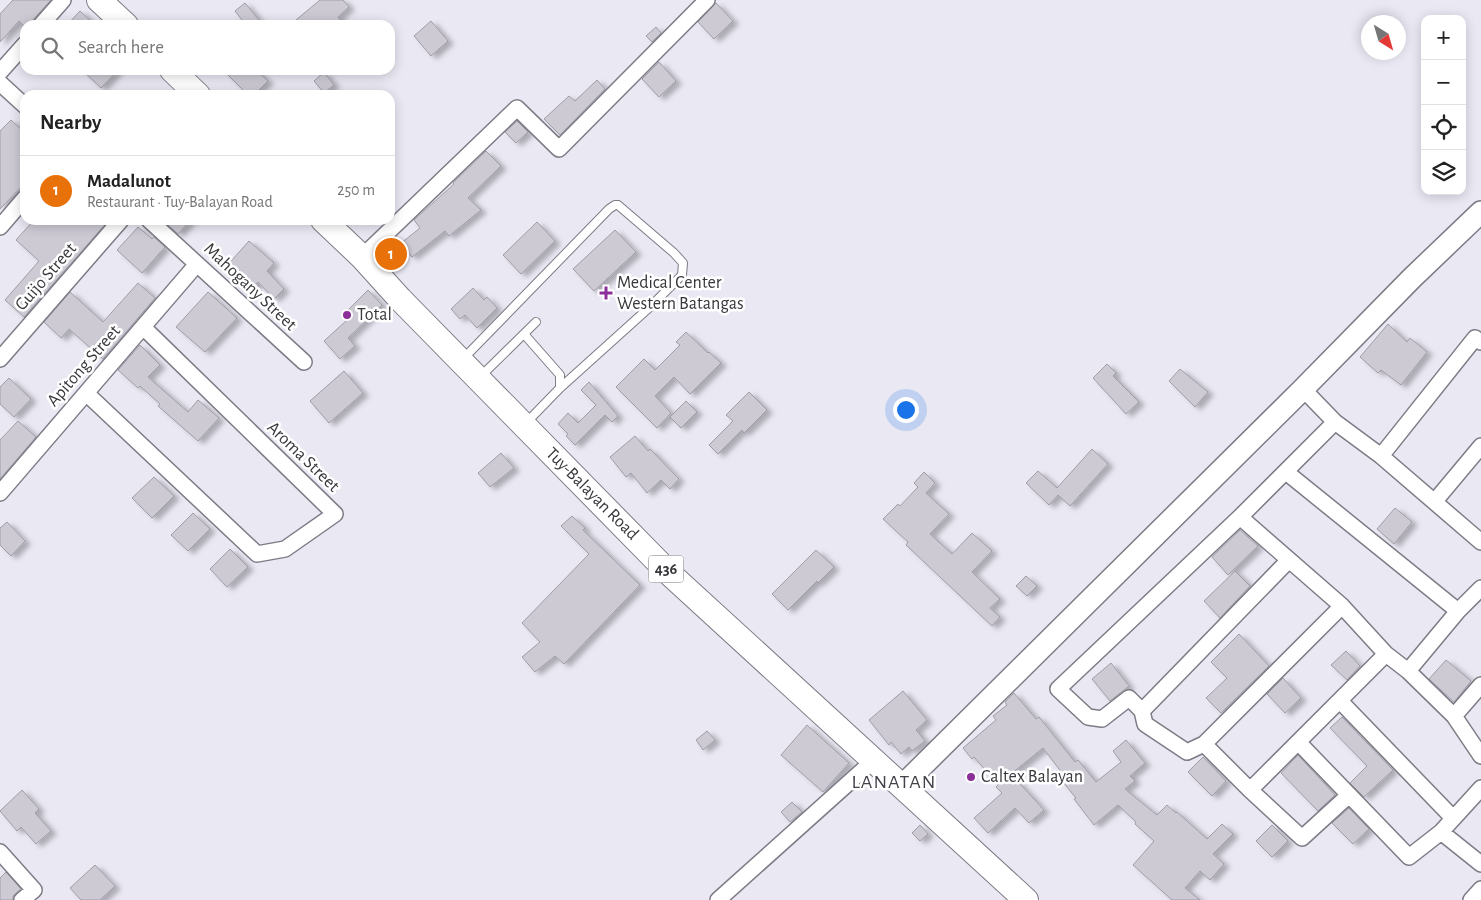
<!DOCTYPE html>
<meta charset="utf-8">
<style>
:root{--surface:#fff;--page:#f6f6f6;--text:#222;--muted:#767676;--line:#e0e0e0;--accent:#0b8043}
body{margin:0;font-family:"Alegreya Sans",sans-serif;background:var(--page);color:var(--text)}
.controls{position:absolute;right:15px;top:15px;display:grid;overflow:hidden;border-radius:10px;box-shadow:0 2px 12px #0003}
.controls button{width:45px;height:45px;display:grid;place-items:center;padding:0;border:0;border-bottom:1px solid var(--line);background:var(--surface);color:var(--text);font:25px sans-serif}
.compass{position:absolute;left:1361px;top:15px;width:45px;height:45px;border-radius:50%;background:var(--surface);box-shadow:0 2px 12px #0003;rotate:143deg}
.you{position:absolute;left:905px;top:409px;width:18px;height:18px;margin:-12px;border:4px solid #fff;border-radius:50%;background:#1a73e8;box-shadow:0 0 0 8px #1a73e833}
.badge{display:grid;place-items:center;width:32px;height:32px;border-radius:50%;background:var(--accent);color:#fff;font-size:16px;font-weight:700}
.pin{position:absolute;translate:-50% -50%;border:2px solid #fff;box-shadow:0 1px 5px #0006}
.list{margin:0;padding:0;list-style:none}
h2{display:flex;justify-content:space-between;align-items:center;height:65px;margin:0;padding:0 20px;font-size:21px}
h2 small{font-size:16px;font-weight:400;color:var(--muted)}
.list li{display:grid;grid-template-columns:32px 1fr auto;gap:15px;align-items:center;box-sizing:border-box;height:70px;padding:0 20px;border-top:1px solid var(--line)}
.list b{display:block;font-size:19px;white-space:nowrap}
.list p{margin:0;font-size:16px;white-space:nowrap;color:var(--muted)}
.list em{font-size:16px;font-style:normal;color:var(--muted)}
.icon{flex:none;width:28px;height:28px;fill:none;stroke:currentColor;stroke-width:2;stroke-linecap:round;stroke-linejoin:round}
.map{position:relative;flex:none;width:1481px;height:900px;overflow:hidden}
.search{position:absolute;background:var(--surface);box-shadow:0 2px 12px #0003;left:20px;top:20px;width:375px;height:55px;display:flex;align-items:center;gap:12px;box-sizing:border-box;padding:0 18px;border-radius:15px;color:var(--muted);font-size:19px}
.panel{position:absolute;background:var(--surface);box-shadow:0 2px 12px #0003;left:20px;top:90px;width:375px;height:135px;border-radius:15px}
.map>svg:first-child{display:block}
</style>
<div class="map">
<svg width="1481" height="900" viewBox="0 0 1481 900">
<defs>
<filter id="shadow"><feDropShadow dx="5.5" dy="3" stdDeviation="2.5" flood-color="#0004"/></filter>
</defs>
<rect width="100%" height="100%" fill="#eae8f3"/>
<!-- building -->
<path fill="#cdcad4" stroke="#a09da7" filter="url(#shadow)" d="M13,0H51L28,25H25V27L19,21L0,42V14Z
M320,0H343L349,7L338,17L344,25H290Z
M245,3L263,25H246L235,11Z
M716,3L733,21L714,39L698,22Z
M80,11L95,25H67Z
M431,21L448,41L431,56L414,36Z
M656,27L661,33L652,42L646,36Z
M659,62L676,81L659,97L642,79Z
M82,70H118L101,88Z
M223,70H256L268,81L254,95H248Z
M324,72L334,85L324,93L314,81Z
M597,80L605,89L560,135L544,119L569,96L575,101Z
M11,120L25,133V183L0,209V131Z
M517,121L528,132L516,143L505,132Z
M486,151L501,166L468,198L481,210L449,236L445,231L412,257L400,244L420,228L414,220L454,184L453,183Z
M34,220H109L24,317L5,300L39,261L16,240Z
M169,220H191L178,234L166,223Z
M537,222L555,241L521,274L503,255Z
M138,227L152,239L154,237L165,247L142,273L117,250Z
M615,230L636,252L594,291L573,269Z
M249,241L274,263L267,271L284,289L274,299L258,282L248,293L223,270Z
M138,283L155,298L103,359L69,329L61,338L44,322L70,292L103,322Z
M473,288L484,300L487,297L497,308L477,328L465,315L460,319L451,309Z
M368,290L382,305L348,338L355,346L340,359L324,341L347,320L343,315Z
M208,292L237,318L205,352L176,327Z
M1388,324L1407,342L1410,338L1427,352L1401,385L1381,370L1378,373L1360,357Z
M686,332L708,353L709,352L721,363L690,394L674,377L655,396L671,413L657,428L616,387L644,359L655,370L680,345L676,342Z
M140,345L160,365L148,377L188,412L198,400L219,418L198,441L158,406L160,404L140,386L138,388L118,370Z
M1107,364L1116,373L1113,376L1139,402L1126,414L1093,378Z
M1180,369L1208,392L1195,407L1169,381Z
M344,371L363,393L329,423L310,401Z
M9,378L31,399L14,417L0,404V387Z
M589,382L618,416L612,422L605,415L575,445L566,436L568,434L558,424L568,413L578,423L596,405L581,390Z
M749,392L767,410L744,433L742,430L718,454L709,445L733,421L726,415Z
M686,401L697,412L681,428L670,417Z
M18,421L36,437L0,479V440Z
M635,436L648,451L650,449L679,479L670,489L661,480L647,493L631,473L626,477L610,457Z
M1092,449L1108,464L1070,506L1058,495L1049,505L1026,483L1038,471L1057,488Z
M501,453L514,468L490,487L478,473Z
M924,472L935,483L926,493L949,514L930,534L952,554L972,533L992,551L972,572L1000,599L990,608L1000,617L992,626L906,545L908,542L883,519L898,504L900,506L918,487L914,483Z
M154,477L174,496L152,518L132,498Z
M1395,508L1412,522L1394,544L1377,529Z
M193,513L210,529L188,551L171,535Z
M572,516L585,528L583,530L640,585L564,664L555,656L535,672L522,657L540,642L522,623L589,554L561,526Z
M7,522L25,541L11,556L0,545V528Z
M1240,530L1258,546L1228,575L1212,557Z
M230,549L248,567L227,587L210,569Z
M816,550L834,567L818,583L817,581L788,610L772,594Z
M1235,571L1250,586L1220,618L1204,601Z
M1026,576L1037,586L1027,596L1016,586Z
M1239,634L1269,666L1221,713L1206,698L1227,678L1211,662Z
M1346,651L1360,666L1347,680L1331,665Z
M1446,660L1471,681L1454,702L1429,679Z
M1111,663L1129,686L1110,701L1092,679Z
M1283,678L1301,698L1285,713L1267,694Z
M903,691L927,720L916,730L925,741L912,751L909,747L901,754L891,742L889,745L869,720Z
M1014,693L1036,719L1039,717L1075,762L1078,760L1096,782L1121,762L1113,751L1126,740L1145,763L1130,776L1135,781L1125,789L1157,815L1167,805L1176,813L1177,812L1207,839L1222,824L1233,834L1213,854L1224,864L1210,880L1200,871L1185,888L1200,900H1172L1133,865L1154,841L1135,824L1136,822L1118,805L1094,825L1074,799L1076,798L1058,776L1062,773L1043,748L1011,774L1044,810L1029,823L1015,808L988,833L974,818L1002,793L996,787L998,785L974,757L972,759L963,748L996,720L993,716L1007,705L1005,702Z
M1342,717L1393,770L1364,797L1350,783L1367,766L1330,728Z
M807,725L849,763L823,792L781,755Z
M707,731L715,740L703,750L696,740Z
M1298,755L1335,795L1318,811L1281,773Z
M1203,757L1226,781L1212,796L1188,772Z
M22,790L39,809L35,813L51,831L36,844L21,827L17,831L0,811Z
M792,802L802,812L790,822L781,812Z
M1349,808L1369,829L1353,844L1332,823Z
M920,825L928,834L920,841L912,833Z
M1272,825L1288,841L1272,857L1256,841Z
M95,865L115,886L100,900H81L70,888Z
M6,872L21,889L13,896V900H0V878Z"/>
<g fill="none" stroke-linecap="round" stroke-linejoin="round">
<defs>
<path id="lane" d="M524,334L560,375V388L525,424
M463,359L609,209L615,205H618L674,253L683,263L682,275L651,306L560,388
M481,376L536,322"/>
<path id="street" d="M41,25L63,0
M0,72L25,44
M0,83L25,106
M149,220L304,362
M0,227L25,198
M362,257L517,108L559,149L707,0
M0,359L121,220
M1303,389L1335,422L1381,456L1481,542
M86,393L257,554L285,549L335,514L143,327
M1381,456L1475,338L1481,342
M1286,472L1458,611
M0,493L197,264
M1435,501L1481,446
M1240,517L1342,606L1386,654L1408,671L1454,716L1481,756
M1289,560L1142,711L1145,724L1187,752L1204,744L1342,606
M1408,671L1458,611L1481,588
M1340,701L1453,818
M1142,711L1129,698L1102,719L1088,717L1058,689L1240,517L1335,422
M1454,716L1481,685
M1299,743L1409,857L1441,832
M1204,744L1250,790L1302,838L1348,796
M1481,788L1441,832L1481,864
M1250,790L1386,654
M0,852L34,890L22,900
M718,900L873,761
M1471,900L1481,889"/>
<path id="secondary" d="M903,785L1303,389L1412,278L1481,212"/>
<path id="primary" d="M99,0L126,25
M172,70L198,95
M323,220L362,257L400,299L670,574L1026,900"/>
</defs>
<!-- lane casing -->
<use href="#lane" stroke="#7d7b85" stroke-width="10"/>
<!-- street casing -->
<use href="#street" stroke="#7d7b85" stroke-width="18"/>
<!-- secondary casing -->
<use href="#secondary" stroke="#7d7b85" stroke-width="24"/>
<!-- primary casing -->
<use href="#primary" stroke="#7d7b85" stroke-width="26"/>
<!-- lane -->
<use href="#lane" stroke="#fff" stroke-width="8"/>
<!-- street -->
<use href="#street" stroke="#fff" stroke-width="15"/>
<!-- secondary -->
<use href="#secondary" stroke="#fff" stroke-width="21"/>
<!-- primary -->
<use href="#primary" stroke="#fff" stroke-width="24"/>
</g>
<!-- markers -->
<g fill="#8b2e99" stroke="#fff" stroke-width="2">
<path d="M603.5 285.5h5v5h5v5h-5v5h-5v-5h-5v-5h5z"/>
<circle cx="347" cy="315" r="5"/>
<circle cx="971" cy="777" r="5"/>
</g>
<g text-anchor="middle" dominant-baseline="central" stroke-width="5" stroke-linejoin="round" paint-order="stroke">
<!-- shield labels -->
<rect fill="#fff" stroke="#747376" stroke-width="1" x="648.5" y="555.5" width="35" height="27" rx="4"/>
<g font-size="16" font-weight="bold" fill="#38373b">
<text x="666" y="569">436</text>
</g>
<!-- street labels -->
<g font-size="18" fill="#38373b" stroke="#fff">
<text transform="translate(46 277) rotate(-49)">Guijo Street</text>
<text transform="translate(250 287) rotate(43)">Mahogany Street</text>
<text transform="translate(84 366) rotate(-49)">Apitong Street</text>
<text transform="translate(303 457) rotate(44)">Aroma Street</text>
<text transform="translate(592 494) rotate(45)">Tuy-Balayan Road</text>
</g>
<!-- poi labels -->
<g font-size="18" fill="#38373b" stroke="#fff" text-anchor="start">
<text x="617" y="283">Medical Center<tspan x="617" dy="21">Western Batangas</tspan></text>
<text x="357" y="315">Total</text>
<text x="981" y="777">Caltex Balayan</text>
</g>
<!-- quarter labels -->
<g font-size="20" letter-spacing="1" fill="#44424a" stroke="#fff">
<text x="894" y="782">LANATAN</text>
</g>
</g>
</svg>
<div class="controls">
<button>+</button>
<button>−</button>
<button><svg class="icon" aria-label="locate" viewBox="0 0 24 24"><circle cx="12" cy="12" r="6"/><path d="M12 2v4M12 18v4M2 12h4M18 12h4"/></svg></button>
<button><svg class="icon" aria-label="layers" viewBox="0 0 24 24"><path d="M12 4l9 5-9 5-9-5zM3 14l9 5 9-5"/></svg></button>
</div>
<svg class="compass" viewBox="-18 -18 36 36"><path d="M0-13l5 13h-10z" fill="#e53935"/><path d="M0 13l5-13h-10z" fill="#767676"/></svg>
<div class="you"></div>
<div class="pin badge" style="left:391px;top:254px;background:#e8710a">1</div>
<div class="search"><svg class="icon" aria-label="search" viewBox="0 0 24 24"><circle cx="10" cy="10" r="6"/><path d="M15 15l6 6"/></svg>Search here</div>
<section class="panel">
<h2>Nearby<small></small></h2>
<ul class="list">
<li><span class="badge" style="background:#e8710a">1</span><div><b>Madalunot</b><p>Restaurant · Tuy-Balayan Road</p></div><em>250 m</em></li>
</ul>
</section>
</div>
